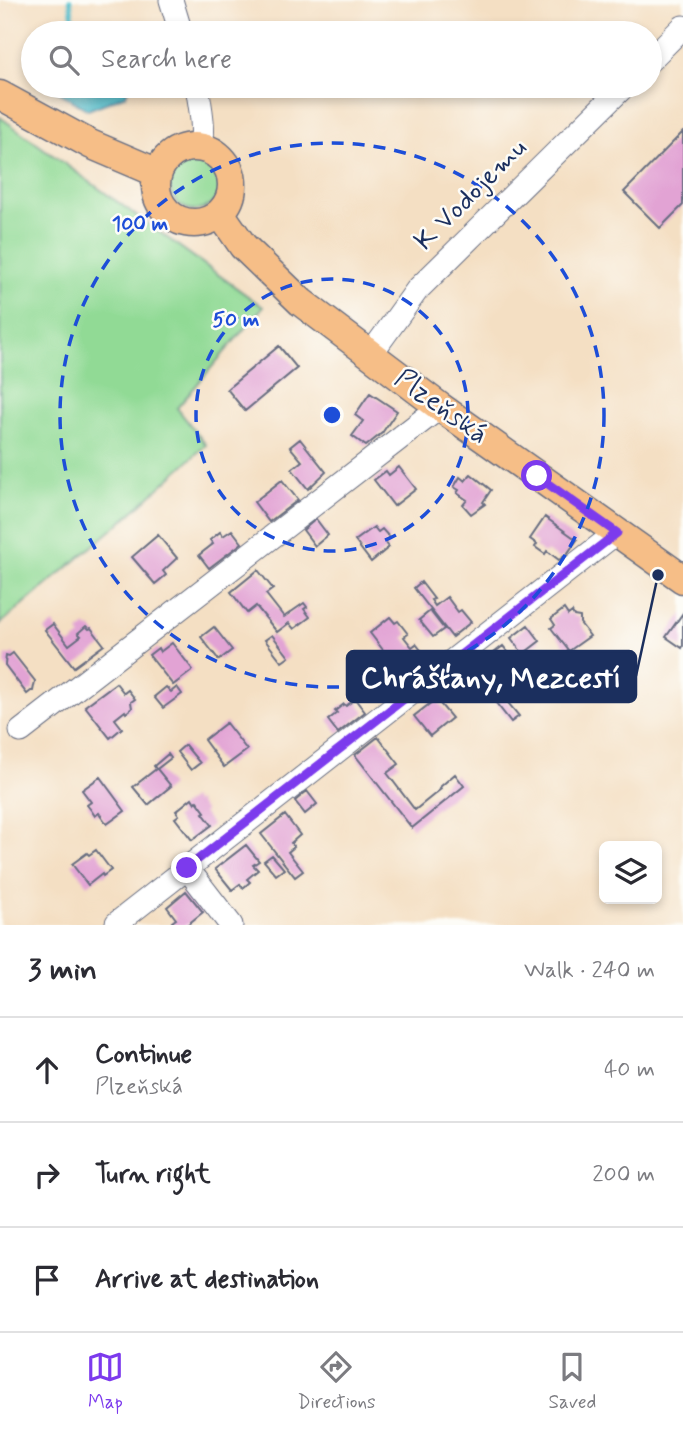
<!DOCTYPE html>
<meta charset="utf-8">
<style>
:root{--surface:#fff;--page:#f7f7f7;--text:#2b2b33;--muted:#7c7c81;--line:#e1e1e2;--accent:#7c3aed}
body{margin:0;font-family:Mynerve,sans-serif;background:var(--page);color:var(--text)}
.controls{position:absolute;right:21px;bottom:21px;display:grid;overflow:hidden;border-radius:10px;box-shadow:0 4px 10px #0003}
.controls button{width:63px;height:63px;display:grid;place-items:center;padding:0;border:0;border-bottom:2px solid var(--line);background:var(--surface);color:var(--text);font:35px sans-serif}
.stop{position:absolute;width:21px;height:21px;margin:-16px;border:5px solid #7c3aed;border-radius:50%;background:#fff}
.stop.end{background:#7c3aed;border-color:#fff;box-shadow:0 2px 7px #0008}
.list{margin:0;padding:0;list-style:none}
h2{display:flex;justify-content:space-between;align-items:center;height:91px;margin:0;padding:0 28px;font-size:30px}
h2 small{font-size:23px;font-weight:400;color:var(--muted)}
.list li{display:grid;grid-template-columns:46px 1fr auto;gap:21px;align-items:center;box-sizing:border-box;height:105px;padding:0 28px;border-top:2px solid var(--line)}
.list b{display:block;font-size:26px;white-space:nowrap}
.list p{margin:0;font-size:23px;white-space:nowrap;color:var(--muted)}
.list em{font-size:23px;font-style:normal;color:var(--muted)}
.icon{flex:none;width:38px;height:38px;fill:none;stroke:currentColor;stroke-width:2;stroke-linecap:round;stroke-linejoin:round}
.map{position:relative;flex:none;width:683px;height:925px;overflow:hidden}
.search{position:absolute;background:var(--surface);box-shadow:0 4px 10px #0003;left:21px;right:21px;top:21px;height:77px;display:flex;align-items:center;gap:18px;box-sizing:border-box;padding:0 24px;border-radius:38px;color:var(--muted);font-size:26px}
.sheet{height:406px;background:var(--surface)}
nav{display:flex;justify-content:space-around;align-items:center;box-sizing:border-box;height:98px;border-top:2px solid var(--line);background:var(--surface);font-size:19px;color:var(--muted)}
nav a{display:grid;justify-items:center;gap:4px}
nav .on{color:var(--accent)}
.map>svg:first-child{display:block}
</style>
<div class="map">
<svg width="683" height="925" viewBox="0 0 683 925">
<rect width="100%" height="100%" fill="#fdfcf7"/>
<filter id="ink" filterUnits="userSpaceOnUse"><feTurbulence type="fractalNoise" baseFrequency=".0143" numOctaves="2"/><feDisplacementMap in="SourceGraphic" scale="14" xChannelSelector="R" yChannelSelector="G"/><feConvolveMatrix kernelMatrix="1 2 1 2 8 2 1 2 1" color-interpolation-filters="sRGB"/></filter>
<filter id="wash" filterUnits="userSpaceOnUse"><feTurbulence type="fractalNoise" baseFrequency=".00686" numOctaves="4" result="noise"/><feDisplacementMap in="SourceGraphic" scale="28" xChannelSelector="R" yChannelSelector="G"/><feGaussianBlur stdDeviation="1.57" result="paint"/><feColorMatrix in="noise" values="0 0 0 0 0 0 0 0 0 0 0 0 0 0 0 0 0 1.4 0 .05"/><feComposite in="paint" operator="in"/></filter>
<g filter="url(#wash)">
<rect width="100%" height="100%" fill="#f4dfc3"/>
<!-- green -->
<path fill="#91da95" stroke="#56847a" stroke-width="2" d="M0,117L263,307L177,408L206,445L127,517L0,624Z
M170 185a25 25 0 1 1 50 0a25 25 0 1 1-50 0Z"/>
<!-- water -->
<path fill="#50bcca" stroke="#367694" stroke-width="2" d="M53,86H129L126,95L88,110L54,89Z"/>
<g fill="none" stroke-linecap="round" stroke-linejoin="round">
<!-- stream -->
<path stroke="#50bcca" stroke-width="5" d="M70,0L75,33"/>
</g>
<g id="blocks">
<!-- building -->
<path fill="#e2a3d4" d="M683,132V205L660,228L624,192Z
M279,346L297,368L245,411L227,389Z
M370,393L397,411L382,433L366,446L352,436L363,421L355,415Z
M300,439L326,472L308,489L292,469L302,461L290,447Z
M399,467L416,489L394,506L374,480L386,471L389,475Z
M471,474L491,490L483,502L485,504L471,514L463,505L467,500L457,493L459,490L454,487L460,477L465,481Z
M282,480L298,500L269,522L254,502Z
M545,517L577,540L567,554L559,560L547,551L545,554L535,547L537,544L530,539Z
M316,519L328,535L315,546L303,530Z
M374,527L378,532L382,529L390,538L385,542L389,547L371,562L355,541Z
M232,530L242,543L209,568L199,555L213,544L210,540L220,532L223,536Z
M158,535L177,558L163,571L166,575L155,584L132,557Z
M258,570L273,589L266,594L284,617L304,603L307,607L304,609L310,617L294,629L289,623L277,632L256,606L247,613L231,592Z
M421,582L434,599L431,600L435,606L447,597L458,612L461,610L471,622L452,637L414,588Z
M564,609L568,615L572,612L574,616L580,617V623L590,636L569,651L551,628L555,625L551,619Z
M430,611L444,629L433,637L419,620Z
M683,613V646L682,648L666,637Z
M390,617L395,623L398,621L408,634L404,637L412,647L416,644L424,654L400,672L370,633Z
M53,624L69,645L81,636L78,633L86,626L89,629L91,628L104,645L74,667L45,630Z
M528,625L540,641L523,654L511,638Z
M214,627L232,650L219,660L201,637Z
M272,635L289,657L282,662L265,640Z
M172,643L193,670L173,685L149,655L158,648L160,652Z
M503,646L520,667L509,675L508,681H502L495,687L519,716L511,722L471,671Z
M13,653L35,681L33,691H31L27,694L5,665L6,655L9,656Z
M116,683L124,693L128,690L135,699L131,702L132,708L126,713L125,711L115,719L122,728L110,738L85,706Z
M166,687L171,692L177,687L182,694L163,708L154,697Z
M355,699L365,712L338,733L328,720L337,713L335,711L344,704L346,706Z
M436,699L452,718L430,736L414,716Z
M226,723L247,750L224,767L204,740Z
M378,737L399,764L387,773L415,810L441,789L440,787L455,774L464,786L412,828L355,755Z
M185,745L200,763L191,770L177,752Z
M168,754L171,758L157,769L171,786L148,805L133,787L156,769L154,766Z
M100,777L125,811L107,824L99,813L95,816L91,810L87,805L91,802L82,790Z
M307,791L317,804L305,814L295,801Z
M192,798L195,803L197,801L205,812L203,813L212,825L192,840L175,818L179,815L176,811Z
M285,815L300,835L291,843L294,847L288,852L303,871L295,877L261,834Z
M246,845L259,861L253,865L258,870L247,879L250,882L243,888L240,884L232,890L215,869Z
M96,850L111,870L103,876L102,874L88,885L72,864L87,853L89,855Z
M272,855L284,869L276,875L264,861Z
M186,891L203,912L187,925H174L172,922L176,919L167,907Z"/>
</g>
</g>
<g filter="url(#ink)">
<use href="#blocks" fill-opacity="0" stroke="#676d81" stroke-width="2"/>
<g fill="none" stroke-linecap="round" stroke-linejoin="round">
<defs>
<path id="minor" d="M171,0L181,33
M650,60L683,27
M197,86C200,106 205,127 201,148
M370,355L417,290L624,86
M21,731L440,407
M187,868L231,925
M117,923L616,533"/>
<path id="major" d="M0,95L90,144L158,173
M156 185a38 38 0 1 1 76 0a38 38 0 1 1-76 0Z
M220,213L243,246L301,302L440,407L683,579"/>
</defs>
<!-- minor casing -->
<use href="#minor" stroke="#676d81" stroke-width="25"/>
<!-- major casing -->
<use href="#major" stroke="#676d81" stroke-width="31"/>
<!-- minor -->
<use href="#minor" stroke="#fff" stroke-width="23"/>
<!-- major -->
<use href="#major" stroke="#f6be87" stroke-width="28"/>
</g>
</g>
<g fill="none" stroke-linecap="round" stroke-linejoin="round" filter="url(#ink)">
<!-- route -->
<path stroke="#7c3aed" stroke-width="9" d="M187,868L617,533L537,476"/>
</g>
<!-- distance rings -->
<g fill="none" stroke="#1d4ed8" stroke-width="3.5" stroke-dasharray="12 9">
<circle cx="332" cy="415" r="136"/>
<circle cx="332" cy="415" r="272"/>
</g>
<g text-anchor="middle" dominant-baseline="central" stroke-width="5" stroke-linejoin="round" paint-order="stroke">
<!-- street labels -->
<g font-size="28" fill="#1b2f5e" stroke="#fdfcf7">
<text transform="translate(471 195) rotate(-45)">K Vodojemu</text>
<text transform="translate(441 407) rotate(36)">Plzeňská</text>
</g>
</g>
<circle cx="332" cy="415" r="10" fill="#1d4ed8" stroke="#fdfcf7" stroke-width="3.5"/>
<g font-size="21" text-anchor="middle" font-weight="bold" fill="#1d4ed8" stroke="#fdfcf7" stroke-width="5" stroke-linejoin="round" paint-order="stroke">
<text x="140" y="230">100 m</text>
<text x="236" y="326">50 m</text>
</g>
<!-- callouts -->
<path fill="none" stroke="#1b2f5e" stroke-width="2.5" d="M658 575L636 676"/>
<circle fill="#1b2f5e" stroke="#fdfcf7" stroke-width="2.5" cx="658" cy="575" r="7"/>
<rect fill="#1b2f5e" stroke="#1b2f5e" stroke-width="2.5" x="347" y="651" width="289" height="51" rx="7"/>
<g font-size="30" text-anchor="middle" font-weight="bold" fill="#fff">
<text x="491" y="687">Chrášťany, Mezcestí</text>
</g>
</svg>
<div class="controls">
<button><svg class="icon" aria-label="layers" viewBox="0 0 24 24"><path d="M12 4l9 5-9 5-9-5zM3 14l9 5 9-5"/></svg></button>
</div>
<div class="stop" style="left:537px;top:476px"></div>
<div class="stop end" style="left:187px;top:868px"></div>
<div class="search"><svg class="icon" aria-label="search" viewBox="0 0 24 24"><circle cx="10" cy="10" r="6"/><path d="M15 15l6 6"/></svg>Search here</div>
</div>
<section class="sheet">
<h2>3 min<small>Walk · 240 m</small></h2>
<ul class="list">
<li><svg class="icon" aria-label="ahead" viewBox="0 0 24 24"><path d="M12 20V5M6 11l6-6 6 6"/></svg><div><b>Continue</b><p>Plzeňská</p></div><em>40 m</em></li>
<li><svg class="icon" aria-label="right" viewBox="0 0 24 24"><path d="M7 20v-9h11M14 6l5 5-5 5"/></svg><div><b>Turn right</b></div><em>200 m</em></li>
<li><svg class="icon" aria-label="arrive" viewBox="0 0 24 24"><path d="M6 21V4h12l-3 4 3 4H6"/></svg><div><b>Arrive at destination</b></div></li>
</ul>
</section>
<nav>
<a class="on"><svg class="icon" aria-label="map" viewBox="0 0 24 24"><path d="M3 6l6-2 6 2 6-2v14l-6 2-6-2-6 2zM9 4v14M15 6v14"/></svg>Map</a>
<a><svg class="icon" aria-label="directions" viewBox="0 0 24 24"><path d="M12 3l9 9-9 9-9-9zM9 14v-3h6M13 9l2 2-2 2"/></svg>Directions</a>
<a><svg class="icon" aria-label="saved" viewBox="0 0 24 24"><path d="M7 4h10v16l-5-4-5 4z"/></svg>Saved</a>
</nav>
